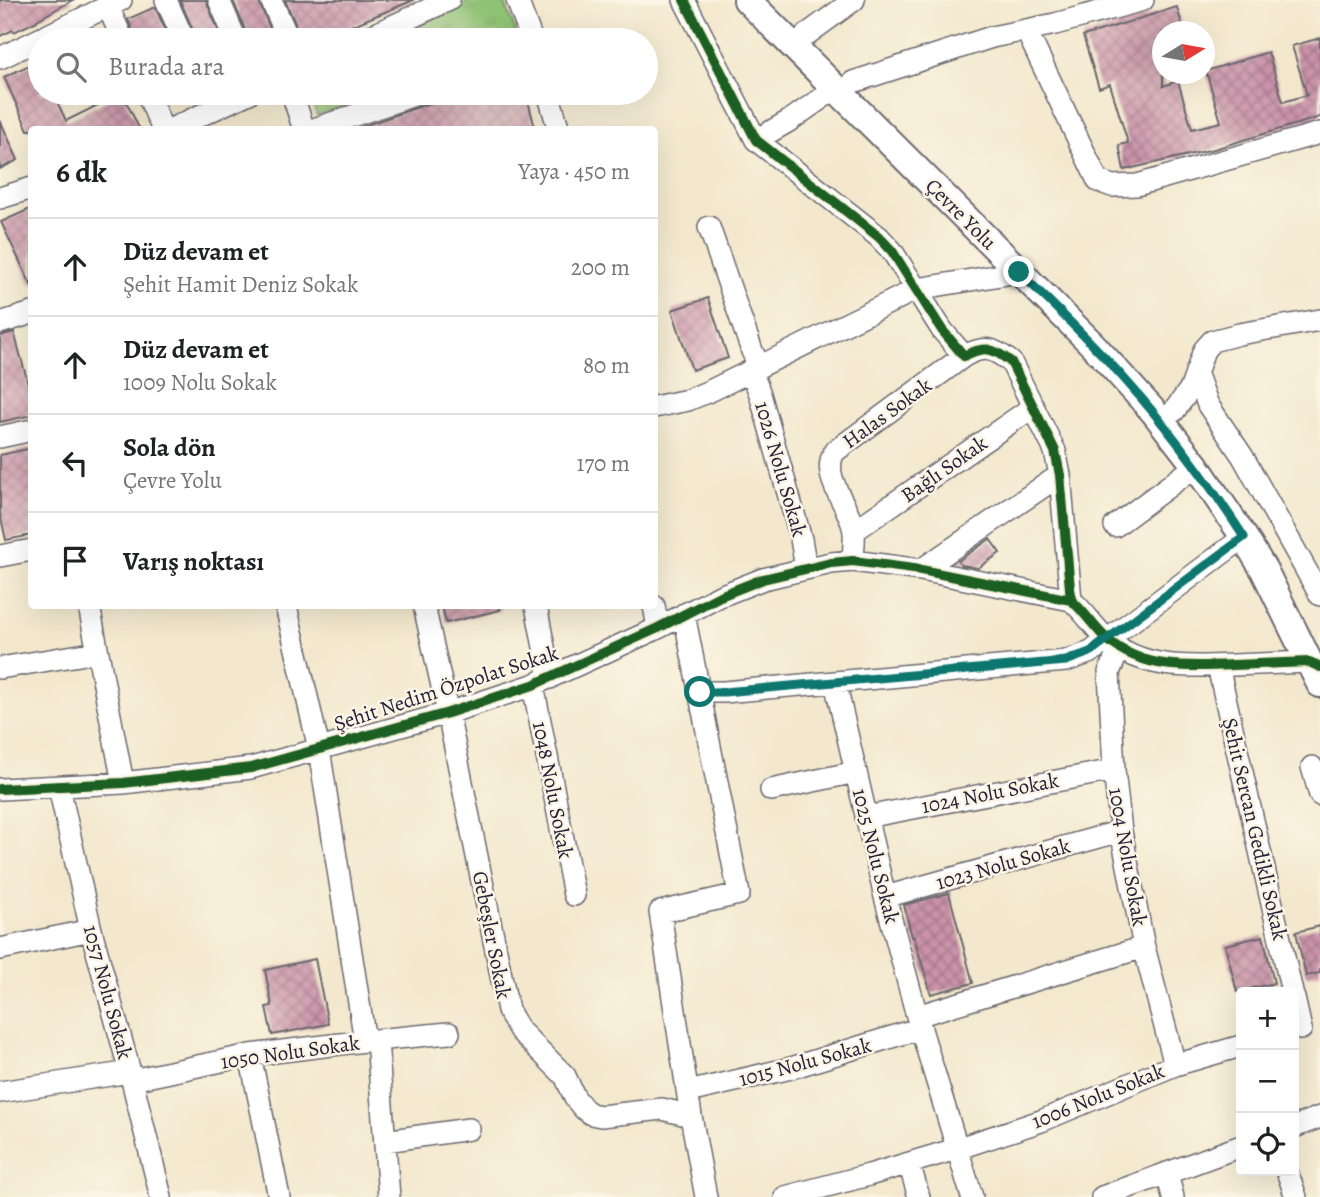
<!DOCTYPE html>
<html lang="tr">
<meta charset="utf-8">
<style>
:root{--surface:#fff;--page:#f2f2f2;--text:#202124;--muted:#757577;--line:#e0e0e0}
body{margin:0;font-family:Alegreya,serif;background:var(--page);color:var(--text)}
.controls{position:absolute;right:21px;bottom:21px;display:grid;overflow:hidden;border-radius:7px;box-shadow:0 7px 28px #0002}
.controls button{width:63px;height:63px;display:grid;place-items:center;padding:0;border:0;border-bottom:2px solid var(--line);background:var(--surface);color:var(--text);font:35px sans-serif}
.compass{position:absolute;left:1152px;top:21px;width:63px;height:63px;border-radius:50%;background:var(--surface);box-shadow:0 7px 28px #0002;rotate:79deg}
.stop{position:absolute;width:21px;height:21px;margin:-16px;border:5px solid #0f766e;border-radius:50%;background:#fff}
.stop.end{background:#0f766e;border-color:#fff;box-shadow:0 2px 7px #0008}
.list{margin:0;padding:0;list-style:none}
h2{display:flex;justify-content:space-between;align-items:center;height:91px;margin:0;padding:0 28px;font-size:30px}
h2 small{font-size:23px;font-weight:400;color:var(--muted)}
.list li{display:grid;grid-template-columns:46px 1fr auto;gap:21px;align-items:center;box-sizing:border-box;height:98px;padding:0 28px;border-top:2px solid var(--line)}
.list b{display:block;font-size:26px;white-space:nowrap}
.list p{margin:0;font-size:23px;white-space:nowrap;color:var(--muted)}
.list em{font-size:23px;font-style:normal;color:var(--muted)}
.icon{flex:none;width:38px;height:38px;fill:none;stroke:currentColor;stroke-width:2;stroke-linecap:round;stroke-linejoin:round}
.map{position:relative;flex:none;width:1320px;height:1197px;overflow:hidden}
.search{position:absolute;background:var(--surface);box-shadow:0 7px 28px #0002;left:28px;top:28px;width:630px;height:77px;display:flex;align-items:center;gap:18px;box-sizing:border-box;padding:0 24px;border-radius:38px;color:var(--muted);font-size:26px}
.panel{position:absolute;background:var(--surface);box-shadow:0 7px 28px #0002;left:28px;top:126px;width:630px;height:483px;border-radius:7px}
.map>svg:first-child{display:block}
</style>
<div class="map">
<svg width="1320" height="1197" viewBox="0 0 1320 1197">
<defs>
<pattern id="grass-tufts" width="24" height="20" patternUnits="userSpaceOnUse" patternTransform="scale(1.75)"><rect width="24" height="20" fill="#8fc374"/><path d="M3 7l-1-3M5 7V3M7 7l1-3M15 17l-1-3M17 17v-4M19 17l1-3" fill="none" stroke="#7ba765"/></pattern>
<pattern id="building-cross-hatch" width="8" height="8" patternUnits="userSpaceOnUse" patternTransform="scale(1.75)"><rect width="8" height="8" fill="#ca93a9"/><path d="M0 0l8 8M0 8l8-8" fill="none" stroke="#a4788b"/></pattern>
</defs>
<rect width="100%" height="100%" fill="#fcf5e5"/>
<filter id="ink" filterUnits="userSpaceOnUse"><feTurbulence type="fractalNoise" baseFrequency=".0143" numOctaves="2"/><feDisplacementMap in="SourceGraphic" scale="14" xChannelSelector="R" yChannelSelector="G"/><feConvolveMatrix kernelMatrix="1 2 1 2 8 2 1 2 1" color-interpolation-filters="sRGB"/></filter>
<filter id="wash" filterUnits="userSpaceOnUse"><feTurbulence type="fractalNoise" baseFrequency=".00686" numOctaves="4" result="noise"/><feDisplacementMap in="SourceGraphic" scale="28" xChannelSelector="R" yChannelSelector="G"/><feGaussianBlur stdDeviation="1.57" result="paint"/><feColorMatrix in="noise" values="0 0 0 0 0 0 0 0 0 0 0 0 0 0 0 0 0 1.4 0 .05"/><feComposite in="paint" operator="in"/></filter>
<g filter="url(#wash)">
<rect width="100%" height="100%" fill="#f3e8cd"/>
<!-- grass -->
<path fill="url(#grass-tufts)" stroke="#587258" stroke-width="2" d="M471,0H504L519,40H381Z
M308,93H382L317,116Z"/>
<g id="blocks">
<!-- building -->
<path fill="url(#building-cross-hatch)" d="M0,0H73L37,20V21L14,32L13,30L0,36Z
M180,0H206L222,40H197Z
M233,0H258L275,40H249Z
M285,0H414L317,40H302Z
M155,7L170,40H136L128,19Z
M1177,7L1184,32H1163V86L1178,81L1192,129L1221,122L1206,71L1268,52L1283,102L1307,95L1292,46L1320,38V117L1214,149L1124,170L1119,145L1128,143L1110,84L1099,88L1083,36Z
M40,60V93H53L66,121L122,93L140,130H28L4,77Z
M474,93H526L535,128L528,130H359L358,128L427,104Z
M0,120L18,160L0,169Z
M32,208V287L1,222Z
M708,298L728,358L692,370L672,310Z
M14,332L26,376L32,402V415L0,422V336Z
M32,448V535L6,540L0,514V455Z
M990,539L1000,553L978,568L961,565L958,561Z
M442,606H500V610L446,623Z
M949,893L973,983L931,994L914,937H912L904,905Z
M1320,926V973L1306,976L1296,932Z
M1263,936L1274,983L1237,992L1225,945Z
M315,959L328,1024L272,1035L266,1007L272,1006L265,970Z"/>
</g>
</g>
<g filter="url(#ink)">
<use href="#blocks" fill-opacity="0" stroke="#6b676e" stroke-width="2"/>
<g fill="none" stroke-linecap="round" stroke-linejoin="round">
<defs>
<path id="minor" d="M166,0L184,40
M219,0L236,40
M271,0L289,40
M517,0L532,40
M684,0L756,140L879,237L892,251L942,330L964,356C985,345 993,348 1011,362L1055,451L1060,475L1071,600
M108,7L123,40
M1026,30L1098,181L1112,186L1137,185L1320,133
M806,35L854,0
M362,40L449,0
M0,58L121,0
M853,82L992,37L1055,24L1143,0
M147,93L163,130
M292,93L304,130
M548,93L559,130
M169,130L249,93
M311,130L420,93
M756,140L789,121L836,88
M0,198L32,188
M709,227L752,351L759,366
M0,323L32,313
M751,370L760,394L801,539L806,568
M1196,372L1208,405L1243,457L1320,595
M654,407L688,400L712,390L917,289L1019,272
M1174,411L1191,388L1204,350L1212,341L1239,334L1320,320
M0,437L32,430
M1115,526L1196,466
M854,531L1033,407
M0,556L32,550
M853,561C853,552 855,541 854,532C851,506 820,479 834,452L964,356
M921,570L1060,475
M89,606L123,783
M286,606L319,749L365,1041
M424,606L448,713L508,1010L520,1031L565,1076L575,1098L584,1109L591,1114L601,1116L662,1109L691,1116
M536,606L550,678
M654,606L658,628
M684,614L739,894L660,912L691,1116L706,1197
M1120,648L1109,672L1114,770L1121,831L1144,947L1175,1065
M1218,666L1292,992
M0,668L98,652
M835,682L885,897L917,1016L972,1197
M533,685L574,895
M700,692H724L1066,661L1091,652L1244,537
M1312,767L1320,795
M59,787L91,930L130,1072L161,1197
M0,789L123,783L251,768L448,713L533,685L658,628L720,596L763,579L831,563L853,561L921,570L1071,600C1085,612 1095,629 1108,640C1144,670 1189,667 1233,665C1258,664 1284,663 1309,662L1320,667
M771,790L856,772
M866,817L1114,770
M885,897L1121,831
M0,949L91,930
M1294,998L1301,1029
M917,1016L1144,947
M377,1040L389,1197
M250,1055L279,1197
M132,1080L250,1055L365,1041L449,1033
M0,1092L130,1072
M688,1092L791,1068L921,1028
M1294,1127L1320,1117
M385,1141L469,1129
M909,1163L919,1197
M1287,1171L1296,1197
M1167,1173L1173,1197
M785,1197L869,1175L956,1149L1041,1121L1175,1065L1241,1046
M1102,1197L1241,1146"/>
<path id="major" d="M747,0L1093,345L1154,412L1196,466L1244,537L1264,570L1320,684"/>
</defs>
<!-- minor casing -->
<use href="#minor" stroke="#6b676e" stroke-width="24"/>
<!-- major casing -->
<use href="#major" stroke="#6b676e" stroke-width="30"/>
<!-- minor -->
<use href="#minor" stroke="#fff" stroke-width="21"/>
<!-- major -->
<use href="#major" stroke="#fff" stroke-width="26"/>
<defs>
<path id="cycleway" d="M684,0L756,140L879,237L892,251L942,330L964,356C985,345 993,348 1011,362L1055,451L1060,475L1071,600
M0,789L123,783L251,768L448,713L533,685L658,628L720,596L763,579L831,563L853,561L921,570L1071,600C1085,612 1095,629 1108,640C1144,670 1189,667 1233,665C1258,664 1284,663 1309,662L1320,667"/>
</defs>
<!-- cycleway casing -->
<use href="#cycleway" stroke="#fcf5e5" stroke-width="15"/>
<!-- cycleway -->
<use href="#cycleway" stroke="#1b5e20" stroke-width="10"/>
</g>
</g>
<g fill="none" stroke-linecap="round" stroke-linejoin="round" filter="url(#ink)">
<!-- route -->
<path stroke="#0f766e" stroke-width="9" d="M700,692H724L1066,661L1090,652L1244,537C1209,483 1171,431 1128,383C1094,344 1056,308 1019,272"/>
</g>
<g text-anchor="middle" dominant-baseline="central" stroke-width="5" stroke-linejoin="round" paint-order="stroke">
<!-- street labels -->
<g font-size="21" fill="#22223b" stroke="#fcf5e5">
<text transform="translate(961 214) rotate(45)">Çevre Yolu</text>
<text transform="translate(887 413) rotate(-36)">Halas Sokak</text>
<text transform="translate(781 469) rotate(74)">1026 Nolu Sokak</text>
<text transform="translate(944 469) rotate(-35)">Bağlı Sokak</text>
<text transform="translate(446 688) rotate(-18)">Şehit Nedim Özpolat Sokak</text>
<text transform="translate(553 790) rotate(79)">1048 Nolu Sokak</text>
<text transform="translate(990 793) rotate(-11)">1024 Nolu Sokak</text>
<text transform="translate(1255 829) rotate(77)">Şehit Sercan Gedikli Sokak</text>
<text transform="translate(876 856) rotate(76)">1025 Nolu Sokak</text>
<text transform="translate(1128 857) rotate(80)">1004 Nolu Sokak</text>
<text transform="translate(1003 864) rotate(-16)">1023 Nolu Sokak</text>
<text transform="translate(492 935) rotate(79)">Gebeşler Sokak</text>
<text transform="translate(108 992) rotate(75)">1057 Nolu Sokak</text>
<text transform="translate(290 1052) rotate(-8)">1050 Nolu Sokak</text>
<text transform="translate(805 1062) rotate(-15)">1015 Nolu Sokak</text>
<text transform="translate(1098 1096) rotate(-22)">1006 Nolu Sokak</text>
</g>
</g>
</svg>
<div class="controls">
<button>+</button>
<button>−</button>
<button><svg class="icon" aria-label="locate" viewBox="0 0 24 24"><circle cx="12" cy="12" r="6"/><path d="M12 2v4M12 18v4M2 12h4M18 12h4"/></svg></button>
</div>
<svg class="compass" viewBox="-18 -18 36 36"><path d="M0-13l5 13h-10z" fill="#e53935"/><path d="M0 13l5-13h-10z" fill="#757577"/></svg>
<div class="stop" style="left:700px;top:692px"></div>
<div class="stop end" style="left:1019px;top:272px"></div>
<div class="search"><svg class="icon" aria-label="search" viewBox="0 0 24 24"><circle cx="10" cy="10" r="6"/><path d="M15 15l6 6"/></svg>Burada ara</div>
<section class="panel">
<h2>6 dk<small>Yaya · 450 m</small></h2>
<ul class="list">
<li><svg class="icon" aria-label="ahead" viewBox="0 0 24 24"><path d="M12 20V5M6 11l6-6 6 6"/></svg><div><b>Düz devam et</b><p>Şehit Hamit Deniz Sokak</p></div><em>200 m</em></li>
<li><svg class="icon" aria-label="ahead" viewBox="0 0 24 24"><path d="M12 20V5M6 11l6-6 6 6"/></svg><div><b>Düz devam et</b><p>1009 Nolu Sokak</p></div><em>80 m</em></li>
<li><svg class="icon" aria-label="left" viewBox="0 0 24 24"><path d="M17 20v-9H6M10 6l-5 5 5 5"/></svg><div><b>Sola dön</b><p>Çevre Yolu</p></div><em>170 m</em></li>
<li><svg class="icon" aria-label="arrive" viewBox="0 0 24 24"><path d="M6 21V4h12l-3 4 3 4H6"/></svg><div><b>Varış noktası</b></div></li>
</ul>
</section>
</div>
